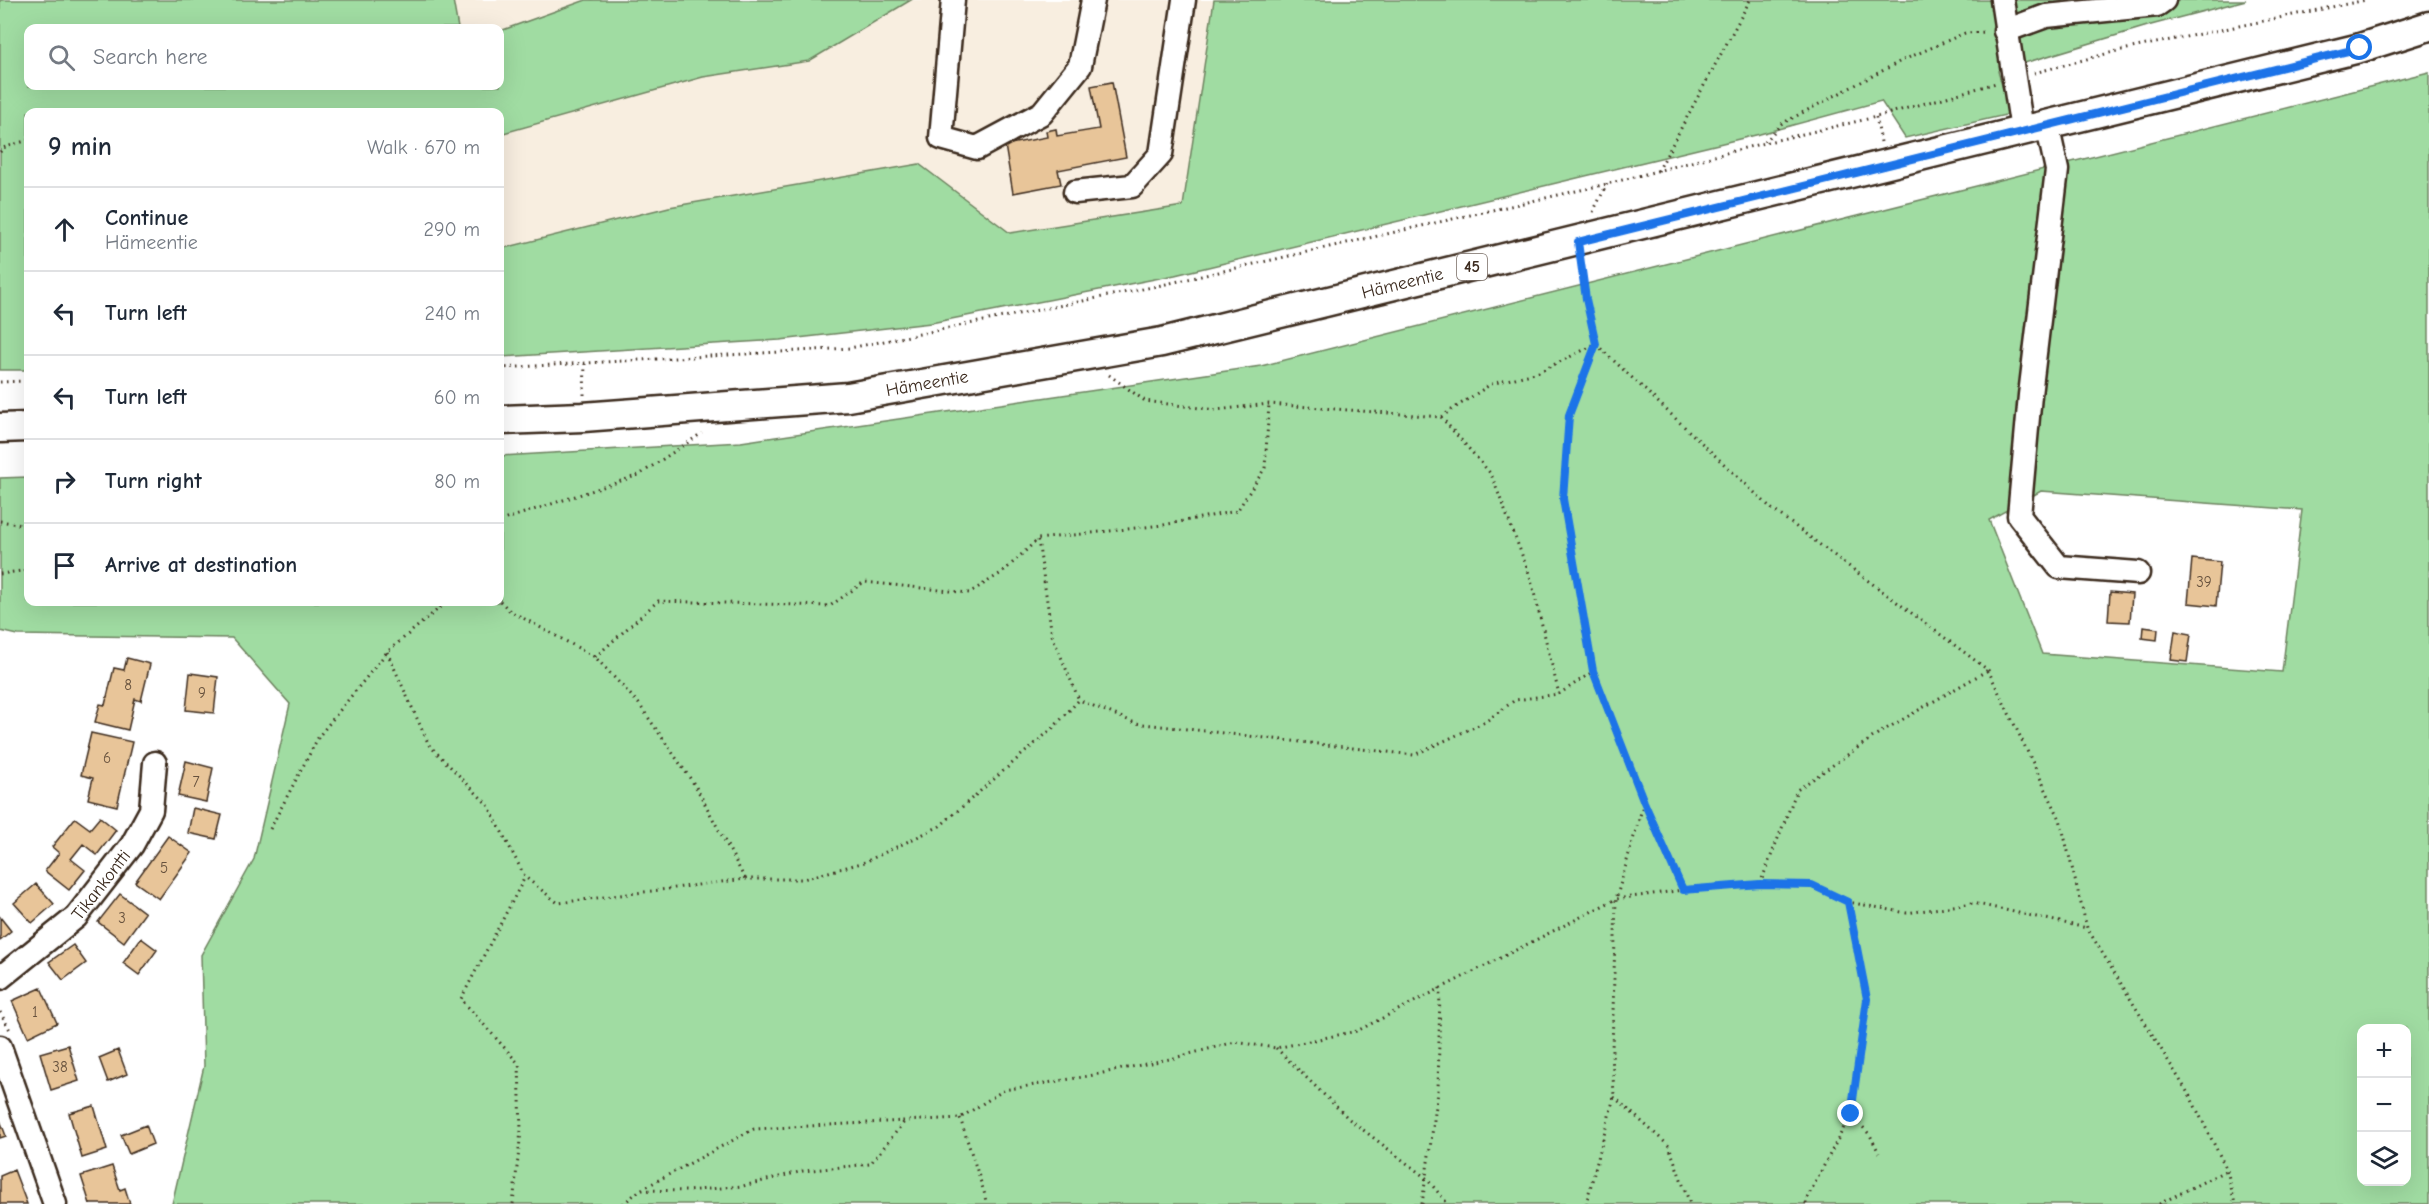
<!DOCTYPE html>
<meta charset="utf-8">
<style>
:root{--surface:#fff;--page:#f2f2f3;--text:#1f2937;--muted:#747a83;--line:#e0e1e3}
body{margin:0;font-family:"Comic Neue",sans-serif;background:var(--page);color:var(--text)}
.controls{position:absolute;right:18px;bottom:18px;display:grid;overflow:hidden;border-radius:12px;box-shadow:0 6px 24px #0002}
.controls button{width:54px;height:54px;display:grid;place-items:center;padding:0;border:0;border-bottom:2px solid var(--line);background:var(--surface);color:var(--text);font:30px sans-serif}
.stop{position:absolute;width:18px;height:18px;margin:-14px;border:4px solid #1a73e8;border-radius:50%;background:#fff}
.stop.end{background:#1a73e8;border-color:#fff;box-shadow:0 2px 6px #0008}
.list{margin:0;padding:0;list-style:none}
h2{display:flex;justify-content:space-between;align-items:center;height:78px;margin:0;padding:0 24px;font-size:26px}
h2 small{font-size:20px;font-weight:400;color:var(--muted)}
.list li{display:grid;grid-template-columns:39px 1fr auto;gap:18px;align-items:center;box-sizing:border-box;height:84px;padding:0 24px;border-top:2px solid var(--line)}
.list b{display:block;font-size:22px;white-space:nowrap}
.list p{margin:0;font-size:20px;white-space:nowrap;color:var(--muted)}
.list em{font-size:20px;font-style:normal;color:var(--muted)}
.icon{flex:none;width:33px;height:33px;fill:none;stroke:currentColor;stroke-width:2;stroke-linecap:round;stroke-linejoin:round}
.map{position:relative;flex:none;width:2429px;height:1204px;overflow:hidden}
.search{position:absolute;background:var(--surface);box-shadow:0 6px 24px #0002;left:24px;top:24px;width:480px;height:66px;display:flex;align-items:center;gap:15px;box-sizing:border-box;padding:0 21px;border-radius:12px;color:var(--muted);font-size:22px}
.panel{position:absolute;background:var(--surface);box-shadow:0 6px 24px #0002;left:24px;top:108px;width:480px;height:498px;border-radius:12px}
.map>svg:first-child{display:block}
</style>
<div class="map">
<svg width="2429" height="1204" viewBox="0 0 2429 1204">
<rect width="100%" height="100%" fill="#fff"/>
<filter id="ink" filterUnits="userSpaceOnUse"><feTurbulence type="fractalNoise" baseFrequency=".0167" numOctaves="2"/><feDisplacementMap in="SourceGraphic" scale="12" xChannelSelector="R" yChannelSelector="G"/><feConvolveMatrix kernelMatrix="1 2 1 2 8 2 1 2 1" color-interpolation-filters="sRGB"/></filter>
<g filter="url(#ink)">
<!-- built -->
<path fill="#f8eee0" d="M453,0H586L500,31V28H458Z
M911,0H1214L1184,206L1010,233L919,164L500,249V134L703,77L809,61Z"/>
<!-- green -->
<path fill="#a0dca2" stroke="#6e8360" stroke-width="1.5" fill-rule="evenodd" d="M0,0H453L458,28H28V86H500V31L586,0H911L809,61L703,77L500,134V112H28V370H0Z
M1214,0H2246L2151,25L1998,71L2010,114L1905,138L1881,101L1760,134L1175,275L931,323L780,340L500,357V249L669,207L919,164L1010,233L1183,206Z
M2429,72V1204H172L204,1066L201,955L254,859L290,704L232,638L18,635L0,631V478L28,477V602H500V456L741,442L1261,366ZM2041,491L2302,510L2282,672L2042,654L1989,520ZM2362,1028H2406V1182H2362Z"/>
<!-- building -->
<path fill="#e8c599" stroke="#3b2a1e" stroke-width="1.5" d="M1112,82L1126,157L1058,170L1061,184L1013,193L1005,145L1047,137L1046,131L1056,129L1057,136L1099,129L1091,86Z
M2192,559L2220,562L2216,606L2188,603Z
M2110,592L2132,594L2130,622L2108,621Z
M2143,627L2158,629L2157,640L2142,638Z
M2175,631L2191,634L2187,662L2171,660Z
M127,658L150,664L141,701L135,699L128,730L95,722L100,704L105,705L114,668L124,670Z
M190,673L218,677L214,713L186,710Z
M91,733L132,742L117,806L88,799L93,778L81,775Z
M186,761L213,768L206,802L178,796Z
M193,808L222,815L216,839L188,833Z
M100,817L116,830L97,855L83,844L71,859L85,870L69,890L45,871L59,853L52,847L75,818L90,829Z
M168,836L192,853L159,899L135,882Z
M36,884L54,904L32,923L14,903Z
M120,894L145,913L124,942L98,922Z
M0,917L11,931L0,940Z
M141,938L157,950L139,975L123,963Z
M73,945L86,963L63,980L49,962Z
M41,988L57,1023L28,1037L12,1001Z
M68,1045L79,1081L51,1090L40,1053Z
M118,1050L127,1074L108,1082L99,1058Z
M94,1106L107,1150L82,1158L69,1113Z
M0,1120L6,1136L0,1138Z
M146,1125L153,1144L129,1154L121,1135Z
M112,1166L120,1190L125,1188L130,1204H90L81,1176Z
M14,1170L27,1204H0V1176Z"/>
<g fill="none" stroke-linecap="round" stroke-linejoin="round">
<defs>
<g id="minor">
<path d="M953,0L941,138L977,148L1042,113L1080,66L1093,0"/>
<path d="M2002,0L2022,130"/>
<path d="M2005,31L2046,16L2157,5L2164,0"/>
<path d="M2047,124L2057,170L2030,395L2019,516L2059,567L2138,573"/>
<path d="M1075,192L1132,186L1161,154L1184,0"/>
<path id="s1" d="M0,978L76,917L132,845L151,810L155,763"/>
<path d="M0,1047L55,1204"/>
</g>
<g id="major">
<path id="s2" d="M500,420L583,417L848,397L1162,342L2360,48L2429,26"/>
<path d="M0,428L28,427"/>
</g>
</defs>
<!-- minor casing -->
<use href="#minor" stroke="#3b2a1e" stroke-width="27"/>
<!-- major casing -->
<use href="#major" stroke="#3b2a1e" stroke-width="33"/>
<!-- path -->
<path stroke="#3b2a1e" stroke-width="3" stroke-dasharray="1.5 4.5" stroke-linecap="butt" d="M2034,73L2117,51L2366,0
M1876,117L1881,142
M1765,142L1781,124L1901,61L1965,33L1987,32
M0,152L3,148L28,140
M1658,171L1750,0
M1593,212L1607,184
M1581,262L1586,299L1596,344L1772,509L1988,670L2060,819L2087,928L2191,1098L2227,1170L2235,1204
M500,368L850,348L1157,286L1607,184L1764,143L1876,117L1996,83
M1109,375L1145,401L1216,410L1269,404L1441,417L1491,384L1539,372L1596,344L1569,415L1563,499L1594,671L1644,802L1616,899L1612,1051L1614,1097L1586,1204
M0,382L28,381
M584,395L585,364
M1441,417L1491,474L1530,576L1559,694
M0,521L28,526
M500,521L639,475L702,433
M1038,540L1052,635L1079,700
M0,574L28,570
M500,601L510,611L595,657L639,704L696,787L745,879
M387,652L429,745L488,805L525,877L558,903L745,879H803L865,862L940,826L1054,727L1079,700L1135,723L1414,755L1485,722L1515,700L1559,694L1594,671
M595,657L658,601L830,606L864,582L969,593L1003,572L1038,539L1163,525L1237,511L1265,468L1269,404
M1645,804L1683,890
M270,829L319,736L387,652L443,605V602
M1760,884L1797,790L1879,733L1988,670
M0,1012L10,1030
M1276,1048L1349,1119L1426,1178L1448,1204
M1614,1097L1669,1146L1690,1204
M1851,1114L1870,1135L1879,1153
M960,1118L985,1195L986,1204
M642,1190L686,1191L743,1186L803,1171L870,1164L905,1121
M513,1204L521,1131L519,1064L461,999L525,877
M623,1204L640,1190L754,1129L960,1118L1004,1090L1089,1076L1174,1058L1235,1042L1276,1048L1357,1031L1616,899L1683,890L1760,884L1812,885L1848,902L1907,913L1973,903L2087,928
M1422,1204L1438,1092L1440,987
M1806,1204V1200L1851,1114L1867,999L1848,902
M2159,1204L2227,1170"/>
<!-- minor -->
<use href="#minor" stroke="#fff" stroke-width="22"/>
<!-- major -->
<use href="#major" stroke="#fff" stroke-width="28"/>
</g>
</g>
<g fill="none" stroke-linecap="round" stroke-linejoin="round" filter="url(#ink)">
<!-- route -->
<path stroke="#1a73e8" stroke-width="8" d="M1851,1114L1867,999L1848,902L1812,885L1760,884L1683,890L1644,802L1593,671L1563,499L1569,415L1596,344L1586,299L1578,242L2360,48"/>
</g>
<g text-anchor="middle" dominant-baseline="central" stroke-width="6" stroke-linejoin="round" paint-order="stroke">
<!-- number labels -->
<g font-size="15" fill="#66513d">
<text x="2204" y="582">39</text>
<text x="128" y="685">8</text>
<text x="202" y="693">9</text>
<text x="107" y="758">6</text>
<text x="196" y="782">7</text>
<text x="164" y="868">5</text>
<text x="122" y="918">3</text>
<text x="35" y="1012">1</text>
<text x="60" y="1067">38</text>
</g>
<!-- shield labels -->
<rect fill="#fff" stroke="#766a62" stroke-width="1.5" x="1457" y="254" width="30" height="26" rx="4.5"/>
<g font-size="16" font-weight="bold" fill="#3b2a1e">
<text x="1472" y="267">45</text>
</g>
<!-- street labels -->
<g font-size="18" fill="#3b2a1e" stroke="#fff">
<text stroke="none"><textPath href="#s2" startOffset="915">Hämeentie</textPath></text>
<text stroke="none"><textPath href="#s2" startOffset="429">Hämeentie</textPath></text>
<text stroke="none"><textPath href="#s1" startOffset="138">Tikankontti</textPath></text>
</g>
</g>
</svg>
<div class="controls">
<button>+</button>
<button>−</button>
<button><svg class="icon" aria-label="layers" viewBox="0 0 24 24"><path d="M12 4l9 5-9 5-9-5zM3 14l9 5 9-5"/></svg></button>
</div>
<div class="stop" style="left:2360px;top:48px"></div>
<div class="stop end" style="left:1851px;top:1114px"></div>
<div class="search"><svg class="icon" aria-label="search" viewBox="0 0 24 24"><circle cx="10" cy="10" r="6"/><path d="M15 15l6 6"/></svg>Search here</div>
<section class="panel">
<h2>9 min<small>Walk · 670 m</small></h2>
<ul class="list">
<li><svg class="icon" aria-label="ahead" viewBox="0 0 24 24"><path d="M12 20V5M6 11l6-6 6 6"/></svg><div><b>Continue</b><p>Hämeentie</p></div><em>290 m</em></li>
<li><svg class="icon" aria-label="left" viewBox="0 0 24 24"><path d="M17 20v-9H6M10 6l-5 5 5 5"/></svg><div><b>Turn left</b></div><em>240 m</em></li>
<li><svg class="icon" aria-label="left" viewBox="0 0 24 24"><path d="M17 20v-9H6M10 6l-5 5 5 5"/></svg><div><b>Turn left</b></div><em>60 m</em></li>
<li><svg class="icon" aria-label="right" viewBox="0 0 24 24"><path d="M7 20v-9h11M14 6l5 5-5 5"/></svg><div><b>Turn right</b></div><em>80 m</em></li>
<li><svg class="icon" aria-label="arrive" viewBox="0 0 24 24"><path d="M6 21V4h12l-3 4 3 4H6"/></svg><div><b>Arrive at destination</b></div></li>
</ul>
</section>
</div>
